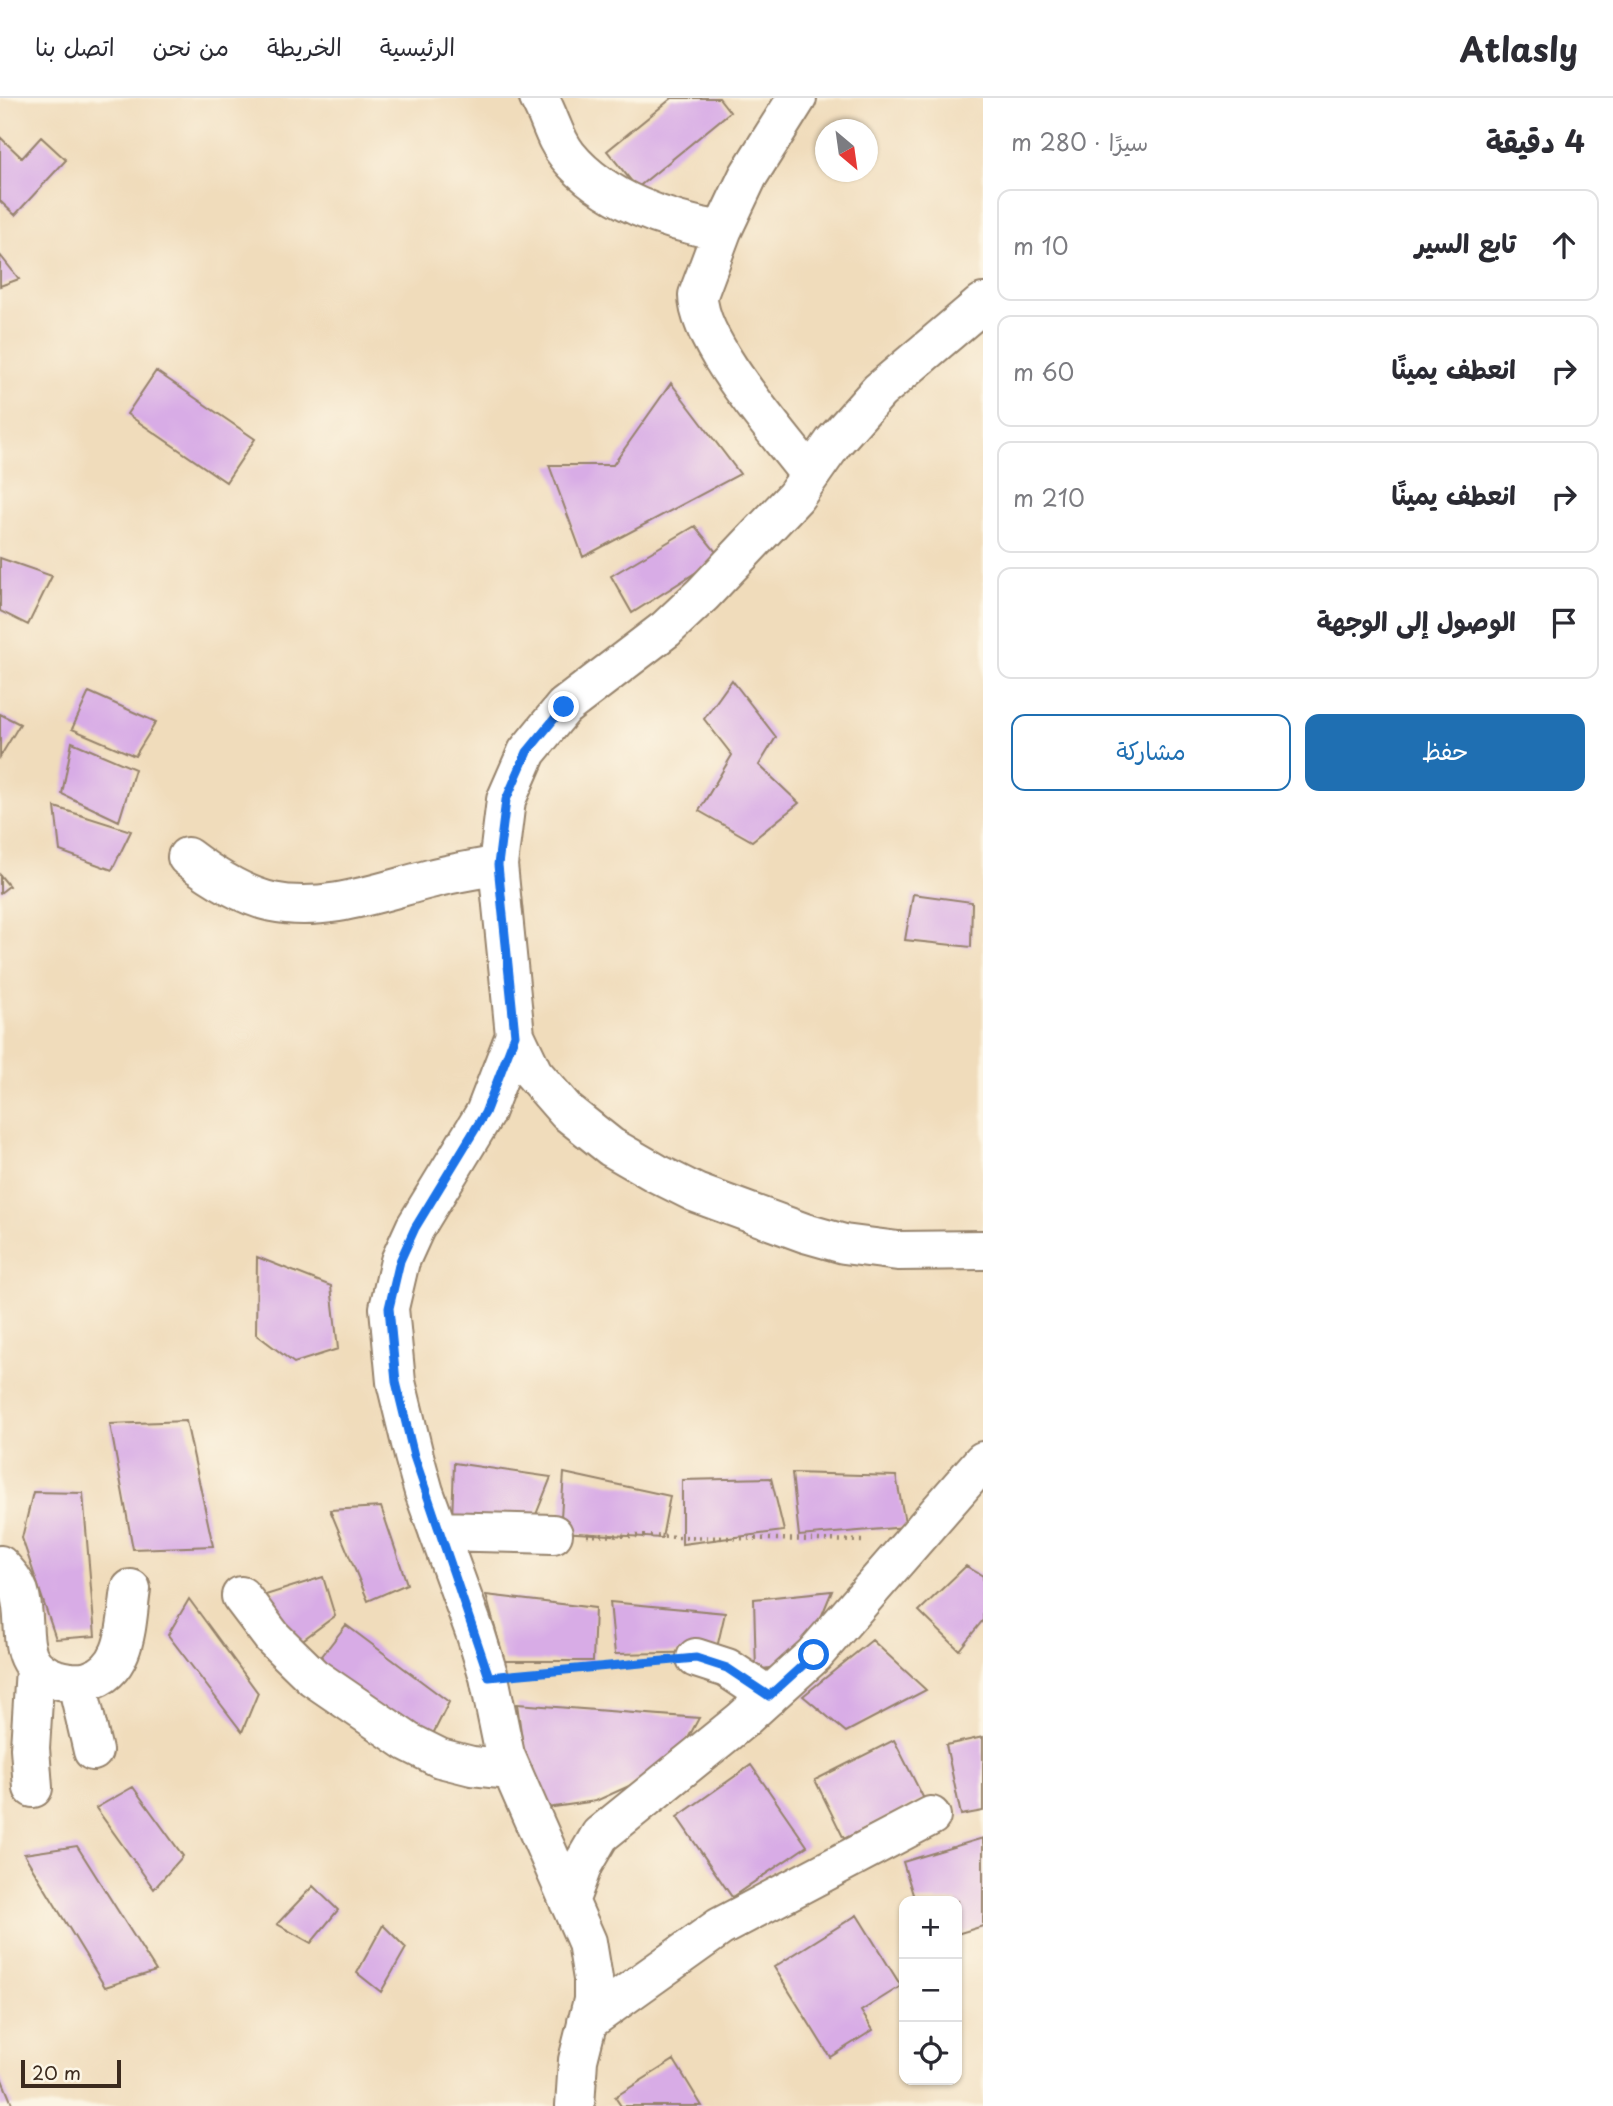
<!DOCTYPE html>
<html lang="ar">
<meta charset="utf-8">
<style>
:root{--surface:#fff;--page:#f7f7f7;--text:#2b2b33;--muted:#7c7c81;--line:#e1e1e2;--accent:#1f6fb2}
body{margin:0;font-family:"Playpen Sans","Playpen Sans Arabic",sans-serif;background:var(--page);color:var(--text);direction:rtl}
.controls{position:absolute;right:21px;bottom:21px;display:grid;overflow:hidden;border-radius:14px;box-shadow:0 2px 5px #0004}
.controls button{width:63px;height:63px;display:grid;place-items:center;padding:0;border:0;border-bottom:2px solid var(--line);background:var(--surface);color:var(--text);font:35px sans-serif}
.compass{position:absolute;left:815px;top:21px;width:63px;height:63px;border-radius:50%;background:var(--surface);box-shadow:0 2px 5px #0004;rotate:151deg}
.scale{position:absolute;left:21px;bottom:18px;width:100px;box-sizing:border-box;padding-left:7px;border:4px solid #3b2a1e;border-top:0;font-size:19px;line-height:24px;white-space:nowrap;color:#3b2a1e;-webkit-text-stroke:5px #fcf5e5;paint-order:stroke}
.stop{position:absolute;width:21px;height:21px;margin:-16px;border:5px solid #1a73e8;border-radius:50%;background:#fff}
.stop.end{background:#1a73e8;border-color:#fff;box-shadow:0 2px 7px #0008}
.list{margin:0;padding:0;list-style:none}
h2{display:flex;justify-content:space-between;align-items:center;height:91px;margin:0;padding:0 28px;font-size:30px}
h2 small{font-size:23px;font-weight:400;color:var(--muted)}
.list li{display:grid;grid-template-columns:46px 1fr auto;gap:21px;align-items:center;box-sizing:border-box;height:112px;margin:0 14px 14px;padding:0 14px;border:2px solid var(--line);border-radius:14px}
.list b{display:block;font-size:26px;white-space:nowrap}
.list em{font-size:23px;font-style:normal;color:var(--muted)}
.actions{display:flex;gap:14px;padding:21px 28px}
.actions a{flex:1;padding:16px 0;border:2px solid var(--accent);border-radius:14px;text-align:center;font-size:24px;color:var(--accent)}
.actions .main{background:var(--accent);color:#fff}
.icon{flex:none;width:38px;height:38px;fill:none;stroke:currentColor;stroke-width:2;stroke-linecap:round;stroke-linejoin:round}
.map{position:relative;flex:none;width:983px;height:2008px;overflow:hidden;direction:ltr}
header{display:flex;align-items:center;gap:42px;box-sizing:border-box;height:98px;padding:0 35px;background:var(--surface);border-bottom:2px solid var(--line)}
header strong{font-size:33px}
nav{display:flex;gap:38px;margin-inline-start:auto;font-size:24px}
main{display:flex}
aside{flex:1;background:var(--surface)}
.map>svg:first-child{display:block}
</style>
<header>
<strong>Atlasly</strong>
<nav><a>الرئيسية</a><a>الخريطة</a><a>من نحن</a><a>اتصل بنا</a></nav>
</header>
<main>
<aside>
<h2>4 دقيقة<small>سيرًا · 280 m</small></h2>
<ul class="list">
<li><svg class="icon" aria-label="ahead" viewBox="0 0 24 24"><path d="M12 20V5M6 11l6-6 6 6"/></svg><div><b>تابع السير</b></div><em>10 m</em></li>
<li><svg class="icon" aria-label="right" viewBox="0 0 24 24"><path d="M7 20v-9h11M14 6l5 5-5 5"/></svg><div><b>انعطف يمينًا</b></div><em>60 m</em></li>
<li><svg class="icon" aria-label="right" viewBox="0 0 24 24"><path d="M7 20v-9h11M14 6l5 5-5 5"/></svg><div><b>انعطف يمينًا</b></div><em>210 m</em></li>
<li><svg class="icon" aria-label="arrive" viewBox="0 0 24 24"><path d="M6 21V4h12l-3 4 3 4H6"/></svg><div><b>الوصول إلى الوجهة</b></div></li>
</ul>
<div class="actions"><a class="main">حفظ</a><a>مشاركة</a></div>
</aside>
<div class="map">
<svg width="983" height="2008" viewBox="0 0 983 2008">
<rect width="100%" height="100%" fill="#fcf5e5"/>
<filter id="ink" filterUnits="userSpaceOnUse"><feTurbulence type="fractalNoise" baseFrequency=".0143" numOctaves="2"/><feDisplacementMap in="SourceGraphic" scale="14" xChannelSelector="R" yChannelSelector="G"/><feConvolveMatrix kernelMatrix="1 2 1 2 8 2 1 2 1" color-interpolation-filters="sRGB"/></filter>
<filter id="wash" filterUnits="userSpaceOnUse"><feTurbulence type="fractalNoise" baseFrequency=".00686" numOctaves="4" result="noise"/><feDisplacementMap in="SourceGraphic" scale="28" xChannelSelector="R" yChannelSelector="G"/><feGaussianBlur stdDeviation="1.57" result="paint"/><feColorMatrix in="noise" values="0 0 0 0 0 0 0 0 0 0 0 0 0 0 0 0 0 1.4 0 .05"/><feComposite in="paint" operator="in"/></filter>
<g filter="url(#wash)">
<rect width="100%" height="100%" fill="#f0dcbb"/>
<g id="blocks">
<!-- building -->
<path fill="#d8ace6" d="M672,0H719L730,14L637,90L607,53Z
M0,39L22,60L41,39L66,62L15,117L0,103Z
M0,157L19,181L0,188Z
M156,273L255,341L226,384L127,316Z
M671,285L740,376L583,459L549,367H613Z
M695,428L720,459L632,515L611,478Z
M0,460L52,478L28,527L0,513Z
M732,582L776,639L759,667L799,705L752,743L699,713L732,657L704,621Z
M89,594L156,624L135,658L72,631Z
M0,616L20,626L0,659Z
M72,644L135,671L119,723L62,696Z
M55,709L131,733L112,772L60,753Z
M0,777L9,788L0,795Z
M913,796L972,804L971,849L905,842Z
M257,1159L331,1188L338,1251L294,1265L256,1236Z
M186,1323L213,1448L133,1451L110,1326Z
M454,1365L551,1379L533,1424H452Z
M564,1375L670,1398L662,1440L560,1434Z
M792,1375L896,1378L906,1429L799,1438Z
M771,1380L784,1433L682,1446V1382Z
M33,1394L83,1395L95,1538L56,1541L22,1440Z
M381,1409L407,1486L368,1503L330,1412Z
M966,1468L983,1478V1522L959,1552L919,1513Z
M323,1479L335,1518L289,1552L256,1500Z
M832,1493L802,1565L756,1572L754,1501Z
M486,1497L595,1510L593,1563H504Z
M189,1501L258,1595L242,1634L168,1537Z
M610,1504L725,1515L716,1554L615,1556Z
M346,1527L449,1604L427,1648L312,1571Z
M872,1542L926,1592L846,1634L803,1598Z
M517,1606L699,1620L673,1668L596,1703L532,1712Z
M983,1639V1713L961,1717L946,1647Z
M894,1642L924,1701L844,1741L815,1682Z
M751,1667L807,1748L732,1799L677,1719Z
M133,1689L183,1758L154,1791L96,1710Z
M983,1740V1828L957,1836V1803H915L903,1764Z
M77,1748L156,1873L105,1889L24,1756Z
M313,1788L338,1812L311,1845L277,1826Z
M857,1817L901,1888L861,1913L873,1932L830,1959L774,1869Z
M383,1827L406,1850L381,1894L357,1875Z
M674,1962L702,2008H621L615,1999Z
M0,1977L13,2008H0Z"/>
</g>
</g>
<g filter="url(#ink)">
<use href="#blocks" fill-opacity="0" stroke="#96836c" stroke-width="2"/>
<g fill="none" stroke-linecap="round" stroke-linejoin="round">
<defs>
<path id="street" d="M539,0C550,19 554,41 568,58C604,102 668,124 722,133
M797,0L748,78L722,133L698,197C697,245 780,337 810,377
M983,205L879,293L833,345L795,399L703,496L666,531L564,609L527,654L506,702L498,767L515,937L533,975L567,1014L611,1049L656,1075L696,1095L805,1135L844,1146L898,1153L983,1152
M187,759C212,778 241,797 272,804C325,815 379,794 430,781C452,775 475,772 498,767
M515,937L485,1015L415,1130L400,1163L389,1210L396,1284L414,1358L424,1394L476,1537L489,1579L505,1657L587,1844L593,1881V1902L578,1962L575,2008
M438,1433L553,1436
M0,1467C7,1475 15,1483 19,1494C30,1528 11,1566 56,1581C67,1584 77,1586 88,1583C128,1573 126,1523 131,1491
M241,1498L272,1539L313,1579L408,1644L440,1660L472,1668L510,1672
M696,1560L727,1570L769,1598
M77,1585L93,1653
M33,1690L30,1650L35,1570
M569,1804L583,1766L600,1737L741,1623L814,1557L983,1363
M587,1924L720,1829L931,1718"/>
</defs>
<!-- street casing -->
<use href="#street" stroke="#96836c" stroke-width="42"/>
<!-- path -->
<path stroke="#96836c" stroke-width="4.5" stroke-dasharray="2 5" stroke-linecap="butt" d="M587,1437L865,1443
M522,1576L660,1564"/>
<!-- street -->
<use href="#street" stroke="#fff" stroke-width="38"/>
</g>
</g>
<g fill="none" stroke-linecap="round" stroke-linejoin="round" filter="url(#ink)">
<!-- route -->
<path stroke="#1a73e8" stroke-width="9" d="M564,609L527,654L506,702L498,767L515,937L485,1015L415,1130L400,1163L389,1210L396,1284L414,1358L489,1579L696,1560L727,1570L769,1598L814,1557"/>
</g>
</svg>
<div class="controls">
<button>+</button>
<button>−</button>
<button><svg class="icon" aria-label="locate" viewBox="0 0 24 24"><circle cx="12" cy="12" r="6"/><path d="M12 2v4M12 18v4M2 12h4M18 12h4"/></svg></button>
</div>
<svg class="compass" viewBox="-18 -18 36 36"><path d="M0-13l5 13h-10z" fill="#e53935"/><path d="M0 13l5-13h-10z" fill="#7c7c81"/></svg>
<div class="scale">20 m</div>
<div class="stop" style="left:814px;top:1557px"></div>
<div class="stop end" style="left:564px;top:609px"></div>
</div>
</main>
